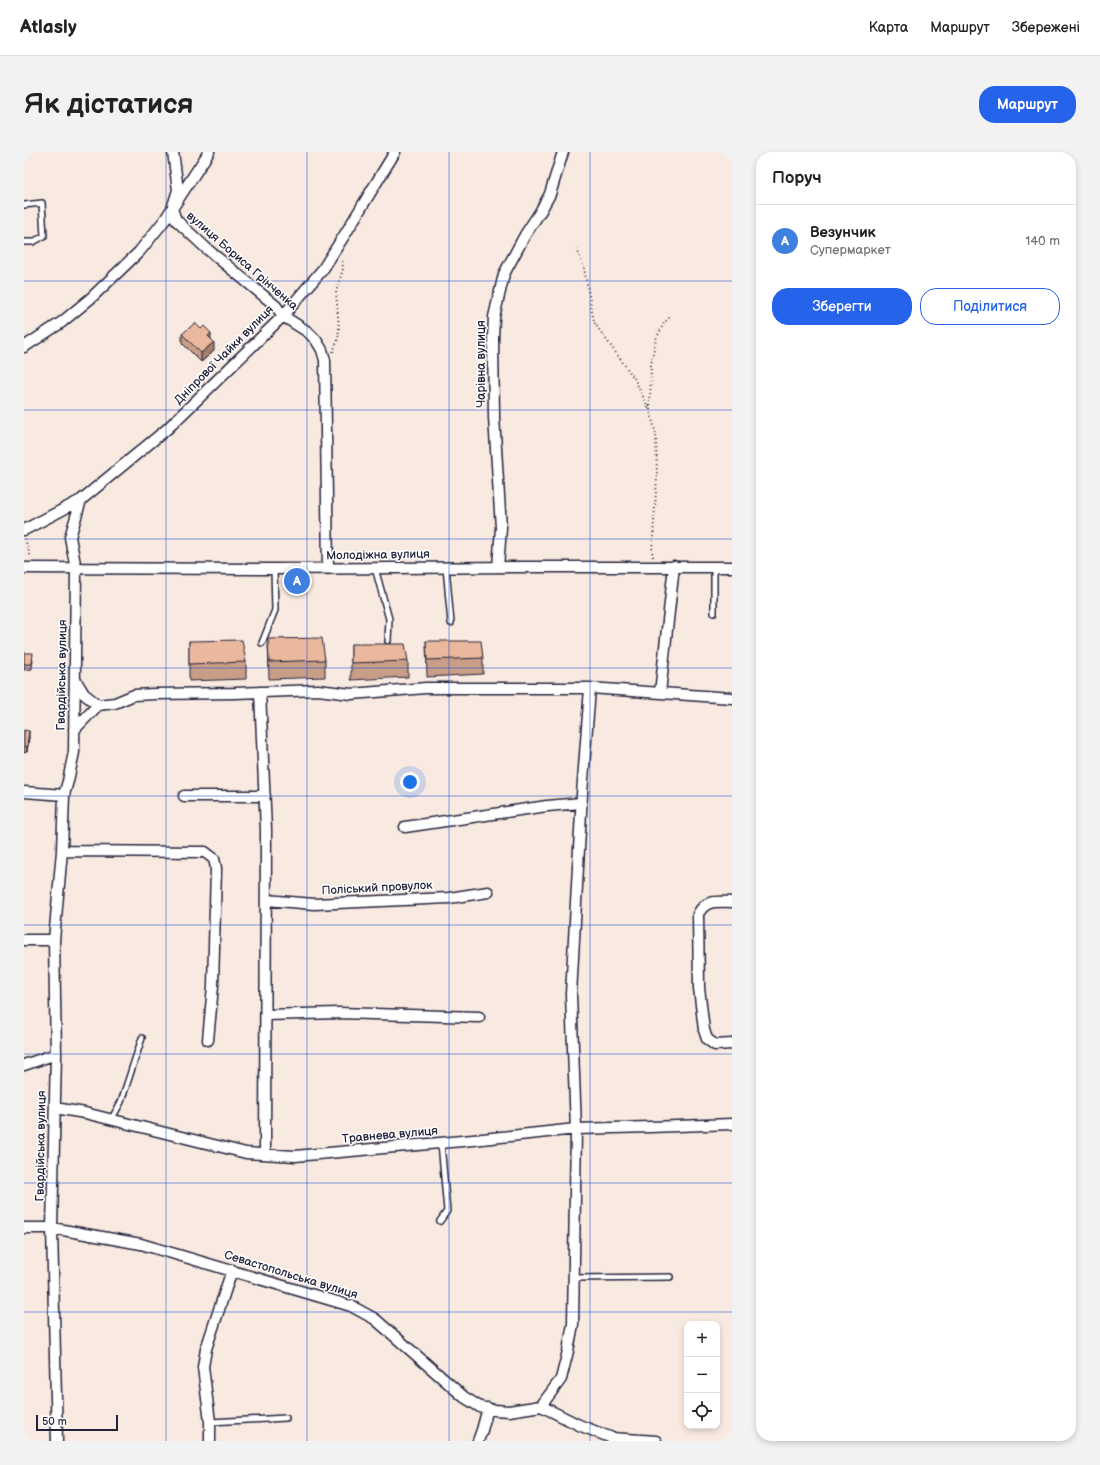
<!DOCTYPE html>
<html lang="uk">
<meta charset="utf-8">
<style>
:root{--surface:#fff;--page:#f2f2f2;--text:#222;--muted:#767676;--line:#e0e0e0;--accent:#2563eb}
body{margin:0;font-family:"Balsamiq Sans",sans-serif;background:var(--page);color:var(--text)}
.controls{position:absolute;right:12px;bottom:12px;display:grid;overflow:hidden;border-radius:8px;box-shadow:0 2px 6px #0003}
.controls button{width:36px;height:36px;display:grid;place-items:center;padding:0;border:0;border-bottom:1px solid var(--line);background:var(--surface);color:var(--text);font:20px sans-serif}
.scale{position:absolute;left:12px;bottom:10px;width:82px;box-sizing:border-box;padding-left:4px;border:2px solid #22223b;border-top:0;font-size:11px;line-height:14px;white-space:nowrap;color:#22223b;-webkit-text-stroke:3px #fff;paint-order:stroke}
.you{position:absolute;left:386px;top:630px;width:14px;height:14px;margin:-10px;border:3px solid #fff;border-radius:50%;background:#1a73e8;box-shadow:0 0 0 6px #1a73e833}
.badge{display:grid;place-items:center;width:26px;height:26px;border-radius:50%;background:var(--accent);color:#fff;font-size:13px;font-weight:700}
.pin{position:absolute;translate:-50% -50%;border:2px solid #fff;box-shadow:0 1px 4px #0006}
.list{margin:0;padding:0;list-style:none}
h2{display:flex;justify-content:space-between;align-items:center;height:52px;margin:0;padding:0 16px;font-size:17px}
h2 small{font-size:13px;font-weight:400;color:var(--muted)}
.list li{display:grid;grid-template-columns:26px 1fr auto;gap:12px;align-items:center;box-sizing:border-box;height:72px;padding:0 16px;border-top:1px solid var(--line)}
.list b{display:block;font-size:15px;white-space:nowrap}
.list p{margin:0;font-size:13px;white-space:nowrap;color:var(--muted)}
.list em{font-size:13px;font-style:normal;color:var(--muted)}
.actions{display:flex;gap:8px;padding:12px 16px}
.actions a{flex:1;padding:9px 0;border:1px solid var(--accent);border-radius:16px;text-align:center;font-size:14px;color:var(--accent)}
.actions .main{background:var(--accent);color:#fff}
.icon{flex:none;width:22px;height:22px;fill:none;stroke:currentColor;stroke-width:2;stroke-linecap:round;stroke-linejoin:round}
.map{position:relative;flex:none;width:708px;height:1289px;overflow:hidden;border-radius:16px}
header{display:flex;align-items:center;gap:24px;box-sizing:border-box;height:56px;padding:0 20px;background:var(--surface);border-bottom:1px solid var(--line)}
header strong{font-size:19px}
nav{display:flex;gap:22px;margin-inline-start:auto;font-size:14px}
.intro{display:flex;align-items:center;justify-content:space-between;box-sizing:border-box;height:96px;padding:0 24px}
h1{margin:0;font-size:28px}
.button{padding:10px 18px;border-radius:16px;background:var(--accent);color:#fff;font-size:14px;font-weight:700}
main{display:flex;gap:24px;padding:0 24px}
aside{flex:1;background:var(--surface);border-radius:16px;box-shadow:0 2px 6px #0003}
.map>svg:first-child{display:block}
</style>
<header>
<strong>Atlasly</strong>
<nav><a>Карта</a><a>Маршрут</a><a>Збережені</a></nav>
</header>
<div class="intro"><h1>Як дістатися</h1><a class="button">Маршрут</a></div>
<main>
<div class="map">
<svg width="708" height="1289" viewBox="0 0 708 1289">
<rect width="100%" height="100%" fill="#f9eae1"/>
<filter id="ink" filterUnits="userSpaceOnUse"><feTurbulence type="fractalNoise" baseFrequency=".025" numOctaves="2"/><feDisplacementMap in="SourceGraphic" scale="8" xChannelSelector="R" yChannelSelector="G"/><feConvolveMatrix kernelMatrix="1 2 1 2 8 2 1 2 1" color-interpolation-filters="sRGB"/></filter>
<g filter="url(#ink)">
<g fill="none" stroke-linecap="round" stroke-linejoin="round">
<defs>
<path id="lane" d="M0,53L18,51L20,84L9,90H0
M422,415L427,471
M690,415V461
M351,416L365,467L364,489
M238,491L251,458L250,417
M87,968L97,950L118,886
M416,1069L423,1059L417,991
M550,1126L646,1125
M186,1270L262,1266"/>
<path id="street" d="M149,0L154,38L148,57L152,68L183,97L252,154L259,164L284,180L292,188L298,198L301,208L304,417
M0,195L38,170L67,146L115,100L140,69L185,0
M0,378L57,348L143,277L259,164L299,117L323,79L371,0
M474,415L477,376L470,265L469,186L470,165L480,122L501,83L516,60L526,42L539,0
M0,416L250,417L491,415H708
M51,527L60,542L74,553L91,551L110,543L131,542L211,541L294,538L327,542L402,536H566L708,546
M236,540L242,678L241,1002
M636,541L650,414
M50,578L74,553
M0,640L40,643
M160,644H241
M381,675L523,654L557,651
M38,699L181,700L190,707L192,716L189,834L184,888
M242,748L290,752L425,746L464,740
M708,750C693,750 682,747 674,762L675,836L680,878L683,887L691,893L708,892
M0,788H30
M242,863L314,861L455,865
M0,913L32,902
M31,956L61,961L222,1001L271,1004L449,988L552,977L626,975L708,972
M0,1076H28L117,1092L327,1154L351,1167L440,1245L456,1255L471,1258L485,1259L517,1254L555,1273L588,1286L632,1289
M517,1254L537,1227L544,1199L549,1172L552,977L547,842L558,642L566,536
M33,1289L28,1076L32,902L30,788L38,699L40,643L44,629L50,600L52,417L46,385L57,348
M186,1289V1270L179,1215L182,1197L208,1118
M454,1289L458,1278L464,1256"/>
</defs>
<!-- lane casing -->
<use href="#lane" stroke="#22223b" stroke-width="8"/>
<!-- street casing -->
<use href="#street" stroke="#22223b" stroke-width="13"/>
<!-- path -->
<path stroke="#22223b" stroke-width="2" stroke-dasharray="1 3" stroke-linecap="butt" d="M553,97L560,116L569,165L571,172L610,226L625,257
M309,200L314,187L315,177L312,140L319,117L318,106
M1,387L7,406
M629,405L628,399L633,325L632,283L626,258L627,212L632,187L640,171L647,164"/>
<!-- lane -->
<use href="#lane" stroke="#fff" stroke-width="5"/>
<!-- street -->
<use href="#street" stroke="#fff" stroke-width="10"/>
</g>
<!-- wall -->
<path fill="#c99e86" stroke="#22223b" d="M158,182L187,187L190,199L177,210L158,191Z
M244,487L301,508V525L245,527Z
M165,489L222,510V527L165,529Z
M402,489L459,506V522L403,525Z
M327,492L384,509V525L327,528Z
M0,501L9,507L8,517L0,518Z
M0,578L5,585L3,600L0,601Z"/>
<!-- shaded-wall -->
<path fill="#a4816d" stroke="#22223b" d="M187,181V189L184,184Z
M190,190V199L177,210V201Z
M5,579V585L3,600V594Z"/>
<!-- building -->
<path fill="#eab89c" stroke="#22223b" d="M171,171L177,177L180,174L187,181L184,184L190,190L177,201L158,182Z
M298,486L301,508L245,510L244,487Z
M218,488L222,510L165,512V489Z
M402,489H457L459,506L403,508Z
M327,492H381L384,509L327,511Z
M0,501H9L8,512H0Z
M0,578L5,579L3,594L0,595Z"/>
</g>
<!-- grid -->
<path fill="none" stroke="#1d4ed8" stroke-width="1" stroke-opacity="0.55" d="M142,0V1289M283,0V1289M425,0V1289M566,0V1289M0,129H708M0,258H708M0,387H708M0,516H708M0,644H708M0,773H708M0,902H708M0,1031H708M0,1160H708"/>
<g text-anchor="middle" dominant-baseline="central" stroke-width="3" stroke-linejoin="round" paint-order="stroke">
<!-- street labels -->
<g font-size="12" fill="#22223b" stroke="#fff">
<text transform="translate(218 109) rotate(41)">вулиця Бориса Грінченка</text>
<text transform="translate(200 203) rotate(-45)">Дніпрової Чайки вулиця</text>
<text transform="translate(457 212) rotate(-90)">Чарівна вулиця</text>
<text transform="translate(354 403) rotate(-1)">Молодіжна вулиця</text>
<text transform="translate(38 523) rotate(-89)">Гвардійська вулиця</text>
<text transform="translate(353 736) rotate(-3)">Поліський провулок</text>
<text transform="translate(366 983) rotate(-5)">Травнева вулиця</text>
<text transform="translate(17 994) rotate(-89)">Гвардійська вулиця</text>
<text transform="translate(267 1123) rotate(17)">Севастопольська вулиця</text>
</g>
</g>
</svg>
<div class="controls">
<button>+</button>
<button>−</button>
<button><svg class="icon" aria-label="locate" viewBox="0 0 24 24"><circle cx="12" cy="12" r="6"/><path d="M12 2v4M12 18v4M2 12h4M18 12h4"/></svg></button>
</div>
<div class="scale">50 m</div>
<div class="you"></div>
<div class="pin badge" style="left:273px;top:429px;background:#3f7fe0">A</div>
</div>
<aside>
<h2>Поруч<small></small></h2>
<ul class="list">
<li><span class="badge" style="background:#3f7fe0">A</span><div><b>Везунчик</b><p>Супермаркет</p></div><em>140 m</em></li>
</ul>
<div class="actions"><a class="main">Зберегти</a><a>Поділитися</a></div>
</aside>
</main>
